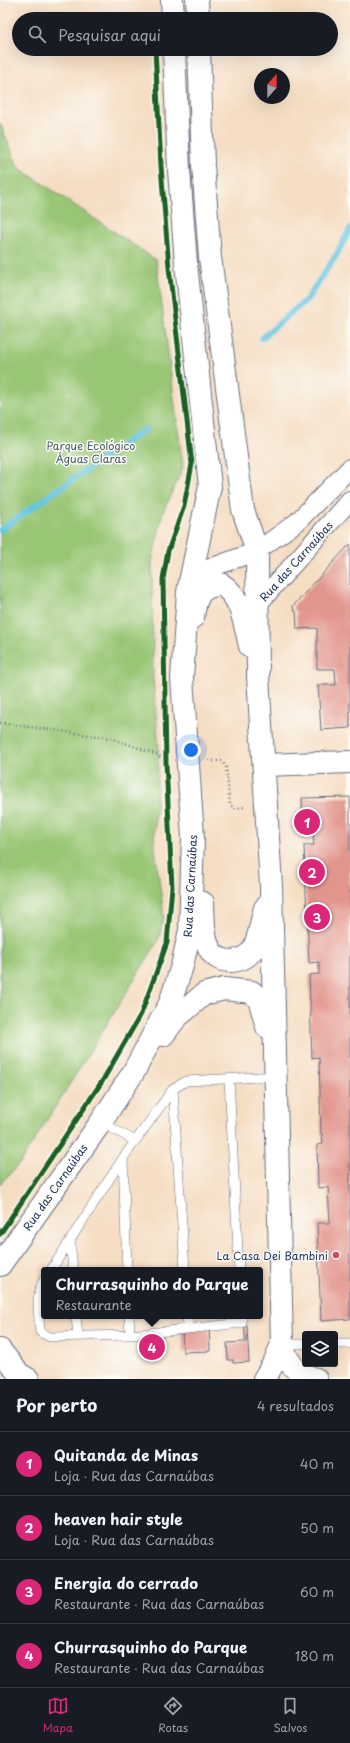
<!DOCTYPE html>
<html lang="pt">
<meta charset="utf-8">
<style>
:root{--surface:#171b24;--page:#20242c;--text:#f1f3f6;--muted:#9ea1a6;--line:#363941;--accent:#db2777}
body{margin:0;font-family:"Playpen Sans",sans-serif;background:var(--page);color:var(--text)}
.controls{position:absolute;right:12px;bottom:12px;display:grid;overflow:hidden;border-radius:4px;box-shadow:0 4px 16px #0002}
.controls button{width:36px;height:36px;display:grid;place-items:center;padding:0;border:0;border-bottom:1px solid var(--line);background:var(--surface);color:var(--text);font:20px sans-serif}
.compass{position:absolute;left:254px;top:68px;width:36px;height:36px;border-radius:50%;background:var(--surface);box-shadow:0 4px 16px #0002;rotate:21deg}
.you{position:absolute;left:191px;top:750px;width:14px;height:14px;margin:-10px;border:3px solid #fff;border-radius:50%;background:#1a73e8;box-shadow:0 0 0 6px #1a73e833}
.badge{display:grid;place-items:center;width:26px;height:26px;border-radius:50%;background:var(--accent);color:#fff;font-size:13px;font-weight:700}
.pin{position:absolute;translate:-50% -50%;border:2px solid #fff;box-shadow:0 1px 4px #0006}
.popup{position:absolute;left:41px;top:1267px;width:222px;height:52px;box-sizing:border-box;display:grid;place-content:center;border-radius:4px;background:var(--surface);filter:drop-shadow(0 1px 3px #0005);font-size:13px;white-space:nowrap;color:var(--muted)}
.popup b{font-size:15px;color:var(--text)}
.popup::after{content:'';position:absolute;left:50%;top:100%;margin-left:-8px;border:8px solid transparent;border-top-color:var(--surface)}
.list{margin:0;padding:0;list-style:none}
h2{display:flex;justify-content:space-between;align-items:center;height:52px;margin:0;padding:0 16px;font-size:17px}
h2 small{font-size:13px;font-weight:400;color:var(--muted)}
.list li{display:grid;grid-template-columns:26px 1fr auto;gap:12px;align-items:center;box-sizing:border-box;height:64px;padding:0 16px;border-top:1px solid var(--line)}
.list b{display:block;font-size:15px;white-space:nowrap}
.list p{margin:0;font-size:13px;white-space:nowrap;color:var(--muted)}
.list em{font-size:13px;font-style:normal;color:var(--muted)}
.icon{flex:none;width:22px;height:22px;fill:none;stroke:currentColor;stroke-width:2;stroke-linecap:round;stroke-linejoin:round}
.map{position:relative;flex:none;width:350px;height:1379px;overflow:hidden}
.search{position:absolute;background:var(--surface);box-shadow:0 4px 16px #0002;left:12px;right:12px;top:12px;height:44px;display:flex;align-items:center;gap:10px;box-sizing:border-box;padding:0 14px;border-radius:22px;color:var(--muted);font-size:15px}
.sheet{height:308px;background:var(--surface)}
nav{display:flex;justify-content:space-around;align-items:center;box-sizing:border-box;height:56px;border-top:1px solid var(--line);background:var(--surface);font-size:11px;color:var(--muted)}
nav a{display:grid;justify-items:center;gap:2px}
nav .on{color:var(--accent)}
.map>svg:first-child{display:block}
</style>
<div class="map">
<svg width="350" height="1379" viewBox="0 0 350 1379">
<rect width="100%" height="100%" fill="#fdfcf7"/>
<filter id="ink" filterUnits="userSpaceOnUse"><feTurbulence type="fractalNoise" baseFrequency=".025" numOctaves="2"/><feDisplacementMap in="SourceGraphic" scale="8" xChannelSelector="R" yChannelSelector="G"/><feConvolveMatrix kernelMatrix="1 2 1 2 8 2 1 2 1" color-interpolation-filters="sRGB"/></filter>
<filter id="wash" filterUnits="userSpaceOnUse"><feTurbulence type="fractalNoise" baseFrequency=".012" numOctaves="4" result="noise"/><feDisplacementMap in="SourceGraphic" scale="16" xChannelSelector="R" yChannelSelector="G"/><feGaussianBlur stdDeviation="0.9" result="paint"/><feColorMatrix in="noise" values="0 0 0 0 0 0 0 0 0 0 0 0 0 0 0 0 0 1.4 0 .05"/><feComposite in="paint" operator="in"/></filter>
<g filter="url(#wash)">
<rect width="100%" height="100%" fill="#f5ddc2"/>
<!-- green -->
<path fill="#99c674" stroke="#5a7a69" d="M0,123L18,167L156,260L183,467L163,512L152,561L153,678L159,749L154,841L164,918L158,941L91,1050L20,1163L0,1184Z"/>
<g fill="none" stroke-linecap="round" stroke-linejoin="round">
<!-- stream -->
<path stroke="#64c5e2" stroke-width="6" d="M262,338L307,299L337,254L350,229
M0,530L145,429"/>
</g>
<g id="blocks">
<!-- building -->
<path fill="#e2958d" d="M350,544V728L321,730L318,685H336L335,669H317V628L297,629L296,611H294L293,606Z
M350,797V1319L321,1321L317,1223H330L328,1187L318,1188L317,1145L323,1144L322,1134H321L319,1057L312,1058L309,975L319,974V962L309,963L304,845H314L313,833H303L302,798Z
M209,1324L210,1351L183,1352L182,1325Z
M244,1326H247L249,1362L233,1363V1360H228L227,1343L246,1342Z"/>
</g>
</g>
<g filter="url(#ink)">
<use href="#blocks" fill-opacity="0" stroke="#676c81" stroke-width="1"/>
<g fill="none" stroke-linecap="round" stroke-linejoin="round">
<defs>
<path id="lane" d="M229,1079L239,1270
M173,1089L185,1270
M101,1122L135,1141
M123,1158L127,1270
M70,1240L73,1270
M51,1270L123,1158L173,1089L186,1081L277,1076
M44,1280C35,1294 39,1316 40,1332L50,1337L130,1335L242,1323V1316
M76,1316L78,1336
M129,1316L130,1335
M187,1316L188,1329
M282,1344H305
M335,1344H350"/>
<path id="street" d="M191,575L257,551L297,522L350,468
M258,604L350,500"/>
<path id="secondary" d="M172,0L173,19
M197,0L198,19
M199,49L203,165L210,257L243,510L257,551L258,676L271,886L282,1344C288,1364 296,1374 316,1379
M193,617C196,596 199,587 221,584C242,597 244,623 250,646
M264,765L350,762
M203,903C204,924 201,959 229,961C237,961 245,959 251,952C259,942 261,921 265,908
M163,1035L176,1018L204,994L224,989L252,992L259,999L267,1027
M0,1265L101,1122L133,1073L170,1003L182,966L190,930L193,837L182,678L188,592L210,486L186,264L179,170L174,49
M0,1350L19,1374L28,1379
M264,1379L275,1361L282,1344"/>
</defs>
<!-- lane casing -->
<use href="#lane" stroke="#676c81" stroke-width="10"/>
<!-- street casing -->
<use href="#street" stroke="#676c81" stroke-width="20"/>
<!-- secondary casing -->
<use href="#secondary" stroke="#676c81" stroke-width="24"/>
<!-- path -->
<path stroke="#676c81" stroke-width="2.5" stroke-dasharray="1 3" stroke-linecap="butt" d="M0,723L111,738L158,755L166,763
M209,761H222L226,767L230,805L235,808L245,807"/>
<!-- lane -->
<use href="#lane" stroke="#fff" stroke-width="9"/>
<!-- street -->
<use href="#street" stroke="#fff" stroke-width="18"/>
<!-- secondary -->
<use href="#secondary" stroke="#fff" stroke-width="22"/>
<defs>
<path id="cycleway" d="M0,1234L103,1080L141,1014L167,943L172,887L166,763L163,579L168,551L184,506L192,464L169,268L161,166L155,49"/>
</defs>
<!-- cycleway casing -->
<use href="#cycleway" stroke="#fdfcf7" stroke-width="8"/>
<!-- cycleway -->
<use href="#cycleway" stroke="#1b5e20" stroke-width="5"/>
</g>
</g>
<!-- markers -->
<circle fill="#d1495b" stroke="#fdfcf7" stroke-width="1.5" cx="336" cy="1255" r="4"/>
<g text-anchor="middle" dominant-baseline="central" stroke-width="3" stroke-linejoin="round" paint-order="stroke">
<!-- park labels -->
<g font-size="11" fill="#415c65" stroke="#fdfcf7">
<text x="91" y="445">Parque Ecológico<tspan x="91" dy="13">Águas Claras</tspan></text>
</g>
<!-- street labels -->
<g font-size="11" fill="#1b2f5e" stroke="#fdfcf7">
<text transform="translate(296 561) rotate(-48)">Rua das Carnaúbas</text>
<text transform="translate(190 886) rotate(-87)">Rua das Carnaúbas</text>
<text transform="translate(55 1187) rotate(-55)">Rua das Carnaúbas</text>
</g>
<!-- poi labels -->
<g font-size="11" fill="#1b2f5e" stroke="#fdfcf7" text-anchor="end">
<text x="328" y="1255">La Casa Dei Bambini</text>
</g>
</g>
</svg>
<div class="controls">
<button><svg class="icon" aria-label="layers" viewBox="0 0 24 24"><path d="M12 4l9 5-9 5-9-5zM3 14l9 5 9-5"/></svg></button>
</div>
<svg class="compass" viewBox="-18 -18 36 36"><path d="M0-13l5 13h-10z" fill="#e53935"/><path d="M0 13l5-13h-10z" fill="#9ea1a6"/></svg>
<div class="you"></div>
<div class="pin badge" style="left:307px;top:822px">1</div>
<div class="pin badge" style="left:312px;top:872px">2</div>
<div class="pin badge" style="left:317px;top:917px">3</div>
<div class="pin badge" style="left:152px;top:1347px">4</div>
<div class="popup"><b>Churrasquinho do Parque</b>Restaurante</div>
<div class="search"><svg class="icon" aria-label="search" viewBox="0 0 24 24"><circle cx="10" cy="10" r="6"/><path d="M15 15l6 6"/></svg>Pesquisar aqui</div>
</div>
<section class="sheet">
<h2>Por perto<small>4 resultados</small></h2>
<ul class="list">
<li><span class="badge">1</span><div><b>Quitanda de Minas</b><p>Loja · Rua das Carnaúbas</p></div><em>40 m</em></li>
<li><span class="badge">2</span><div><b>heaven hair style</b><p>Loja · Rua das Carnaúbas</p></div><em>50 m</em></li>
<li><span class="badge">3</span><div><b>Energia do cerrado</b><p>Restaurante · Rua das Carnaúbas</p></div><em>60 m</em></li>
<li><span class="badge">4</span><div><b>Churrasquinho do Parque</b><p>Restaurante · Rua das Carnaúbas</p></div><em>180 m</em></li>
</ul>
</section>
<nav>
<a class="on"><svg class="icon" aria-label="map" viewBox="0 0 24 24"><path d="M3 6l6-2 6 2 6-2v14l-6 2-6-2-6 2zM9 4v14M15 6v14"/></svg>Mapa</a>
<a><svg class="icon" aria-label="directions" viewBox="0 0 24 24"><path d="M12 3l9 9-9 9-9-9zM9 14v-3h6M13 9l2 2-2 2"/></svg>Rotas</a>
<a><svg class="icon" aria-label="saved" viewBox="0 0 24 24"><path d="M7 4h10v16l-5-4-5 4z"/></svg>Salvos</a>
</nav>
